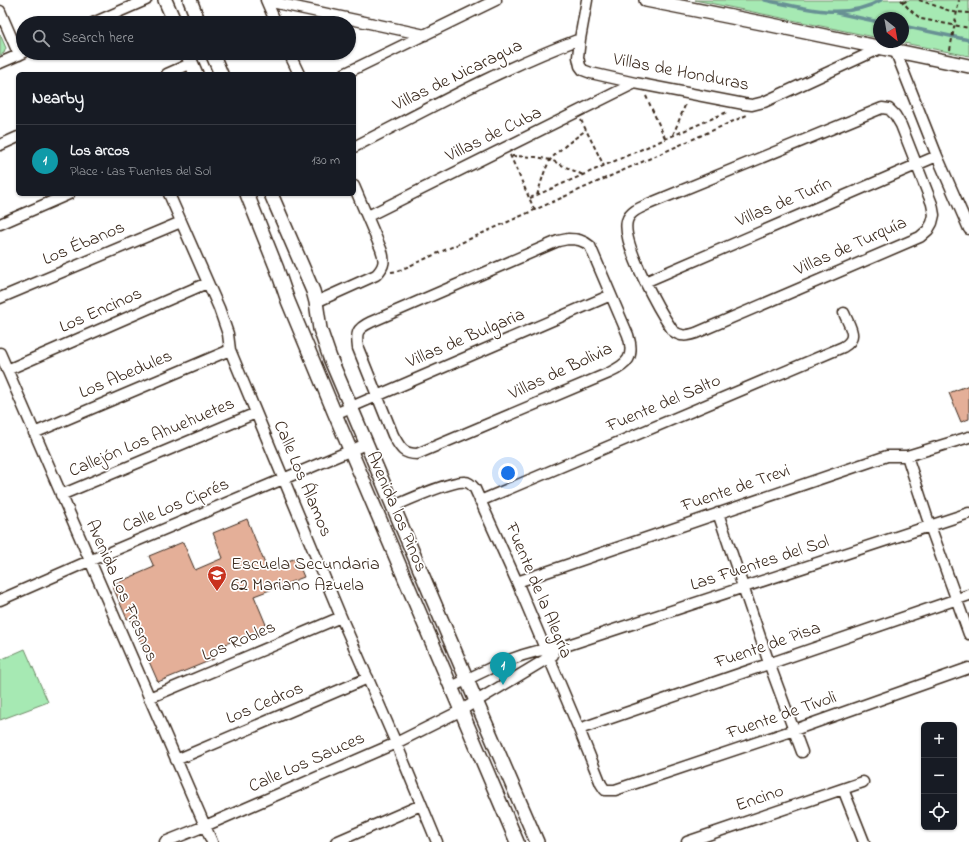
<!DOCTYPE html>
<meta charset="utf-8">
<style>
:root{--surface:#171b24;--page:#242831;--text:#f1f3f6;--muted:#9ea1a6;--line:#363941;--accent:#ea580c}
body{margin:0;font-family:"Indie Flower",sans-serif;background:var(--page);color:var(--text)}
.controls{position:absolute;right:12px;bottom:12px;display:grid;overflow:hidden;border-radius:6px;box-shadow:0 1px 3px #0004}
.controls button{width:36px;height:36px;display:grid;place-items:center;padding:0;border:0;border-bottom:1px solid var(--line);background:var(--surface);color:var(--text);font:20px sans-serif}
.compass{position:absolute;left:873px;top:12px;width:36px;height:36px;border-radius:50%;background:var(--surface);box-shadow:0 1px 3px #0004;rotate:149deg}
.you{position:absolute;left:508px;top:473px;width:14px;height:14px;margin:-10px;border:3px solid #fff;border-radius:50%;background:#1a73e8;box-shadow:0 0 0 6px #1a73e833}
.badge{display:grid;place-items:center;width:26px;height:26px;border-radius:50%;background:var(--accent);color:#fff;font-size:13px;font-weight:700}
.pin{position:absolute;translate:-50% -33px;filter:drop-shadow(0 1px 2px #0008)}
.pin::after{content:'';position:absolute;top:21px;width:14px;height:12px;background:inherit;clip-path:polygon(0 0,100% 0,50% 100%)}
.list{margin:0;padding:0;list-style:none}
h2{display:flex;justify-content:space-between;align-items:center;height:52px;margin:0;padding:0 16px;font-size:17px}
h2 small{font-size:13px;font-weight:400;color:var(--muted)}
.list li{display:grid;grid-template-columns:26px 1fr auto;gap:12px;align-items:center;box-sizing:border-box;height:72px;padding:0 16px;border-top:1px solid var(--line)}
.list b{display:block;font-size:15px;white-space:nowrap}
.list p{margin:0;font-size:13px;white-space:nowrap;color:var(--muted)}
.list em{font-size:13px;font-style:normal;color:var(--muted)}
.icon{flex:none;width:22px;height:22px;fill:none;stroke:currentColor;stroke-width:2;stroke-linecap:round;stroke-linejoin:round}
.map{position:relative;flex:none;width:969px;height:842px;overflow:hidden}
.search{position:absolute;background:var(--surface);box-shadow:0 1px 3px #0004;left:16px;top:16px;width:340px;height:44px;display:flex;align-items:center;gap:10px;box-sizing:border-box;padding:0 14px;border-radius:22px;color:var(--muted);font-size:15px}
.panel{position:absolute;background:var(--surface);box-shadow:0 1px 3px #0004;left:16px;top:72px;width:340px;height:124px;border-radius:6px}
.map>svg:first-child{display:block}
</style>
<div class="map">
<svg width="969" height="842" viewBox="0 0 969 842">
<rect width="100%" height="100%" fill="#fff"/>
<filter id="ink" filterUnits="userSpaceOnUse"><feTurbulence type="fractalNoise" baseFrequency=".025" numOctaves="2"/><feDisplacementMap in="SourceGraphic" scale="8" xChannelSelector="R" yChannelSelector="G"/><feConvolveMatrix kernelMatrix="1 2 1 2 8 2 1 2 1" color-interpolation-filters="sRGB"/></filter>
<g filter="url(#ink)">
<!-- green -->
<path fill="#a6e9b3" stroke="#708a68" d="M695,0H969V56L899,42H903V18H879V38Z
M0,34L6,48L4,53L0,55Z
M25,649L48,702L0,720V660Z"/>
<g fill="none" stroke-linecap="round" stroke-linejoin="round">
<!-- stream -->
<path stroke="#679194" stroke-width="3.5" d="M765,0C803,8 845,21 881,0
M837,13L879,22
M903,26L969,40"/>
</g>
<!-- building -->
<path fill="#e4af98" stroke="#3b2a1e" d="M969,385V419L961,422L949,393Z
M247,519L267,569L296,558L304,577L254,596L267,627L211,650L214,659L158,682L130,618L127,619L112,585L154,567L149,556L183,542L195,570L223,558L213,533Z"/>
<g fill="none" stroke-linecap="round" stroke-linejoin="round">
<defs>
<path id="minor" d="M266,0L276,23
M587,0L580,39L578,57L580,66L583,70L591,73L635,83L744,104L752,105L764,102L881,48
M267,1L425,35
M0,11L19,55
M93,23L146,0
M895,50L937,156L969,229
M289,53L299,74
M0,63L23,53
M167,74L192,63
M344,74L496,0
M882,108L889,109L895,115L901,125L932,204L934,215L932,223L928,230L920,237L696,333C686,336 681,337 673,331C660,312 621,243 627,221C630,211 642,207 651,203Z
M0,145L18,137
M354,147C428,109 502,68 580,39
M169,194L219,308L228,334L230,350L341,617L396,743L437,842
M368,216L635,83
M0,224L69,194
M568,239C577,239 583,240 590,246L628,335C635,357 628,364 609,373L417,454C402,454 400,447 393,435L358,348C356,333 356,329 371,322L558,241Z
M645,282L937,156
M0,298L181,222
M316,302L376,275C385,266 385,260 381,249L354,186
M0,353L212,842
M7,370L207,283
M335,414L611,295
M34,433L230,350
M907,456L930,526L969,634
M61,495L256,413
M480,501L843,347C860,338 849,326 844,313
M392,507C406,501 452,480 465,482C469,482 472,485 475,489L517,582L579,729L601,784L605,790H615L794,730L969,668
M718,513L769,663L802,752
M517,582L887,456H907L969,437
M0,600L89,561L366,444
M450,688C486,670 522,650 562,647L969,513
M149,698L341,617
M579,729L969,595
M176,760L368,678
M843,789L864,842
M165,842L205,826L396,743L460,711L553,655
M336,842L421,805
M687,842L863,782"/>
<path id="tertiary" d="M165,0L175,23
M190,0L199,23
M646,0L767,24L969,66
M187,53L196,74
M212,53L221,74
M247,194L277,269L288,301L335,414L517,842
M271,194L313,291L316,302L320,329L330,358L476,701L537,842"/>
</defs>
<!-- minor casing -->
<use href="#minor" stroke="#3b2a1e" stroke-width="13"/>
<!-- tertiary casing -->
<use href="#tertiary" stroke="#3b2a1e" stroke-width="16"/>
<!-- path -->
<path stroke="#3b2a1e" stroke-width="2" stroke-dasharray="4 3" stroke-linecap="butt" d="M901,0L909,9L921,19L969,28
M919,0L953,12L969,13
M903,3L908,0
M950,50L959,0
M646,96L665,138
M581,120L604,166
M673,135L686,103
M510,155L535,211
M512,156L536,157L551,160L583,175
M537,195C541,184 544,169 551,159C561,148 574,139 586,130
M530,198L727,112
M391,272L398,271L747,115"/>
<!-- minor -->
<use href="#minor" stroke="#fff" stroke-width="10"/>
<!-- tertiary -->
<use href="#tertiary" stroke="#fff" stroke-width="13"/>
</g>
</g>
<!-- icons -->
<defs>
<symbol id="school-pin" viewBox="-11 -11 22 30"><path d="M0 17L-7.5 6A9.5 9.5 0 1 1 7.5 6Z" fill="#c8321e" stroke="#fff"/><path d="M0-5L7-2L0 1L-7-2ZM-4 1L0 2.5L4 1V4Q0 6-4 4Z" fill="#fff"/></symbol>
</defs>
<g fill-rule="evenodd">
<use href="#school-pin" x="206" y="564" width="22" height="30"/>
</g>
<g text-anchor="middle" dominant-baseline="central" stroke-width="3.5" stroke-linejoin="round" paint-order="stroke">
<!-- street labels -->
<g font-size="18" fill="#3b2a1e" stroke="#fff">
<text transform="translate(681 73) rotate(11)">Villas de Honduras</text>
<text transform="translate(458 76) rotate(-26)">Villas de Nicaragua</text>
<text transform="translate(494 135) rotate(-26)">Villas de Cuba</text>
<text transform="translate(784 203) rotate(-23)">Villas de Turín</text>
<text transform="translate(84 244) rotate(-23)">Los Ébanos</text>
<text transform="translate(851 247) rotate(-24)">Villas de Turquía</text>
<text transform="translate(101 311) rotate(-24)">Los Encinos</text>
<text transform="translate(466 339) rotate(-23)">Villas de Bulgaria</text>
<text transform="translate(561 372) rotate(-25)">Villas de Bolivia</text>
<text transform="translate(126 375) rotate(-23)">Los Abedules</text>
<text transform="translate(664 404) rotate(-23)">Fuente del Salto</text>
<text transform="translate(152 438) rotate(-23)">Callejón Los Ahuehuetes</text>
<text transform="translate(302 479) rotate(67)">Calle Los Álamos</text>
<text transform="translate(736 489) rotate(-19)">Fuente de Trevi</text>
<text transform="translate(176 506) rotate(-23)">Calle Los Ciprés</text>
<text transform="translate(396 512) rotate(67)">Avenida los Pinos</text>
<text transform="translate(760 564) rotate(-18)">Las Fuentes del Sol</text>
<text transform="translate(121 591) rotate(66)">Avenida Los Fresnos</text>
<text transform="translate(538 591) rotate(67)">Fuente de la Alegría</text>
<text transform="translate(239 642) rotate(-23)">Los Robles</text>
<text transform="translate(768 646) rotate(-19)">Fuente de Pisa</text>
<text transform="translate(265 704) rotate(-23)">Los Cedros</text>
<text transform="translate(782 716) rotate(-19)">Fuente de Tívoli</text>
<text transform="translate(307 763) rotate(-24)">Calle Los Sauces</text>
<text transform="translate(760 799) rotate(-19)">Encino</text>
</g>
<!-- poi labels -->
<g font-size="18" fill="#3b2a1e" stroke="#fff" text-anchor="start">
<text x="231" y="565">Escuela Secundaria<tspan x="231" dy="21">62 Mariano Azuela</tspan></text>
</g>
</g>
</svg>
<div class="controls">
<button>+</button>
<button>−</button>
<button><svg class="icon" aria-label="locate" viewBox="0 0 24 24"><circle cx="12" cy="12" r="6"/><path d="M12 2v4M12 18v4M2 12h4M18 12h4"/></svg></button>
</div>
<svg class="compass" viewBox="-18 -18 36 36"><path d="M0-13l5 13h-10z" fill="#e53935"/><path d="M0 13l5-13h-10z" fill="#9ea1a6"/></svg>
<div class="you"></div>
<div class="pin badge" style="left:503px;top:685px;background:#0f9aa8">1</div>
<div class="search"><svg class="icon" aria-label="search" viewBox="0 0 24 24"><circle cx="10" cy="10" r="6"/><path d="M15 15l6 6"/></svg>Search here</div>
<section class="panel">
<h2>Nearby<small></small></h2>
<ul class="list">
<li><span class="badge" style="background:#0f9aa8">1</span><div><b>Los arcos</b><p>Place · Las Fuentes del Sol</p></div><em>130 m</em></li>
</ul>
</section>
</div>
